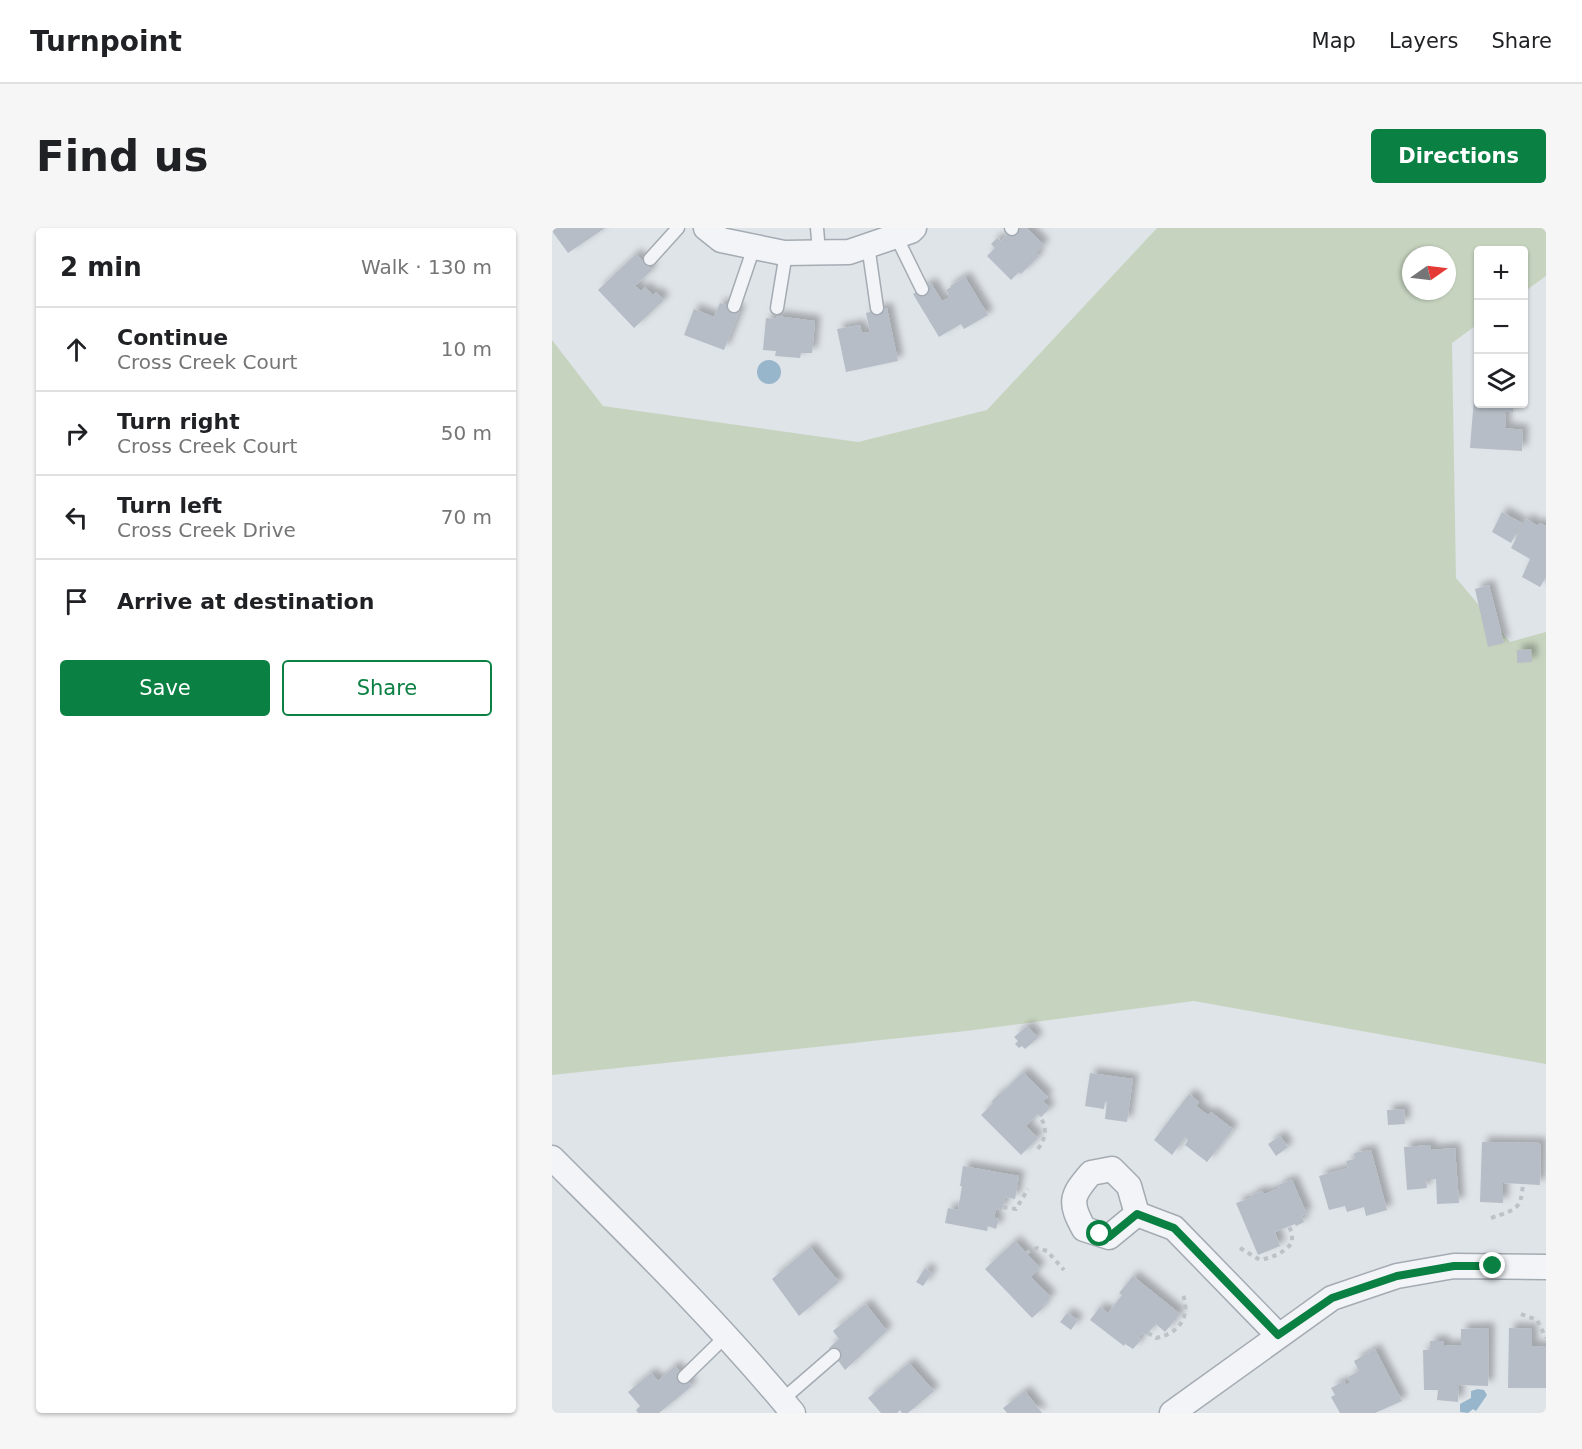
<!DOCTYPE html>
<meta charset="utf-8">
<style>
:root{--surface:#fff;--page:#f6f6f6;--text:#202124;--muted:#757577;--line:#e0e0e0;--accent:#0b8043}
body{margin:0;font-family:"DejaVu Sans",sans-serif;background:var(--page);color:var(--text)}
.controls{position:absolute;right:18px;top:18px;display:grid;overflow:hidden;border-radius:6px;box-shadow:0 2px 4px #0004}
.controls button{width:54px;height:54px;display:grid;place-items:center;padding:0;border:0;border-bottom:2px solid var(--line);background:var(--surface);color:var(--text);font:30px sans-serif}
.compass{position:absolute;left:850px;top:18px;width:54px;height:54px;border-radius:50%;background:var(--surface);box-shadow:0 2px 4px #0004;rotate:76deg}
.stop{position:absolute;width:18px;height:18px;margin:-14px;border:4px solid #0b8043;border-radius:50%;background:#fff}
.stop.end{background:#0b8043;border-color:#fff;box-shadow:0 2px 6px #0008}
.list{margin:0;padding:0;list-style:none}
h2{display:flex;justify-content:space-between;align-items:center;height:78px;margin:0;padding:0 24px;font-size:26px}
h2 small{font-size:20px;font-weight:400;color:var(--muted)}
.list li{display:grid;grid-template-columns:39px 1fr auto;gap:18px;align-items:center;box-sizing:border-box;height:84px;padding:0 24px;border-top:2px solid var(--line)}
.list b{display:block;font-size:22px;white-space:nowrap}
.list p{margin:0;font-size:20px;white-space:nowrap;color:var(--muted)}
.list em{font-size:20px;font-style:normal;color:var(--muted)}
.actions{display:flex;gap:12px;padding:18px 24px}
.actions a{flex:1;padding:14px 0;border:2px solid var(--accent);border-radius:6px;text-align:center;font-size:21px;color:var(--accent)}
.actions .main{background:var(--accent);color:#fff}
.icon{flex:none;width:33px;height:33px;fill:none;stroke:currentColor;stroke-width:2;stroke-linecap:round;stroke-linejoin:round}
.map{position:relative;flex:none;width:994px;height:1185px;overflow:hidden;border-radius:6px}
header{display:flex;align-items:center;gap:36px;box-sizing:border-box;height:84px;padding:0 30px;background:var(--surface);border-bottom:2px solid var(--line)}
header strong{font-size:28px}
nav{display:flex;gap:33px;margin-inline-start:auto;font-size:21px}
.intro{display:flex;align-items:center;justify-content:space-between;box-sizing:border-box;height:144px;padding:0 36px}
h1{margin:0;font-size:42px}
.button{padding:15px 27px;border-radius:6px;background:var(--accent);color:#fff;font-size:21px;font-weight:700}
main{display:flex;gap:36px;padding:0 36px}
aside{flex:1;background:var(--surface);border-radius:6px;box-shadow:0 2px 4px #0004}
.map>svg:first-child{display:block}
</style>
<header>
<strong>Turnpoint</strong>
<nav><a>Map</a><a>Layers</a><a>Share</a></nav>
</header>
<div class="intro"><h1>Find us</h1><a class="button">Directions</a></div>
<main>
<aside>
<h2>2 min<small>Walk · 130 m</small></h2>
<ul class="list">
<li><svg class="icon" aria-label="ahead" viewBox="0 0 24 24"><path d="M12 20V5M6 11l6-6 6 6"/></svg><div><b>Continue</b><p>Cross Creek Court</p></div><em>10 m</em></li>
<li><svg class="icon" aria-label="right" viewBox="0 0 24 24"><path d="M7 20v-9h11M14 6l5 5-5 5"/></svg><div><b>Turn right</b><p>Cross Creek Court</p></div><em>50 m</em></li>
<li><svg class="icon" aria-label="left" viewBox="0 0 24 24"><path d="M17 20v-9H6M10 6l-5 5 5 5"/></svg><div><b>Turn left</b><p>Cross Creek Drive</p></div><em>70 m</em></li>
<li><svg class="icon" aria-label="arrive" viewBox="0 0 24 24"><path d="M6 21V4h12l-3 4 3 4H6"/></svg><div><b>Arrive at destination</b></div></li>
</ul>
<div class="actions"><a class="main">Save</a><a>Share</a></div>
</aside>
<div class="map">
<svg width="994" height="1185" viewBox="0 0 994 1185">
<defs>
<filter id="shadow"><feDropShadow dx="5.5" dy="-5.5" stdDeviation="3" flood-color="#0004"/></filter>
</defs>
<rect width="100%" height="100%" fill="#dfe4e9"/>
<!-- green -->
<path fill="#c6d4bf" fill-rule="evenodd" d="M605,0H994V48L972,64V22H927L926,96L900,115L904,350L958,414L994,404V836L642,773L414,803L0,847V112L51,178L306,214L435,182ZM859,27H895V63H859Z"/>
<!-- water -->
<path fill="#97b5cb" d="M205 144a12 12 0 1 1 24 0a12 12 0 1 1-24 0Z
M926,1161L932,1162L935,1167L924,1183L921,1181L916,1185L908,1184V1176L919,1170V1163Z"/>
<!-- building -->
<path fill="#b6bdc6" filter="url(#shadow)" d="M0,0H53L16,25L0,3Z
M461,0H475L492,17L484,25L487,28L469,46L467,44L459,52L435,28L443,20L439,16L445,10L449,13Z
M84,26L100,42L83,58L89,63L93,59L101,67L104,64L112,72L82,100L46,62Z
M413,49L436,87L412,101L409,96L387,109L361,66L379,55L390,73L398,69L394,62L399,59L398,58Z
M168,75L188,82L172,122L132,107L142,81L162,89Z
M335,80L346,133L294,144L285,101L308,97L310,105L318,104L314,85Z
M224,88L263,93L260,125H249L248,130L223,128L224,123L211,122L214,90L224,91Z
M922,170H927V176H962L961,184L954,183L953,200L971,202L970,223L918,220Z
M950,284L970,295L959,315L940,304Z
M974,291L986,298L988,295L994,298V349L988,359L970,349L978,331L959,320Z
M937,357L952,415L936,419L923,361Z
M979,421L980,434L965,435V422Z
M475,798L486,810L473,821L470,818L467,820L463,816L466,813L462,809Z
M471,844L496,869L491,873L498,880L489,889L486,886L474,898L486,910L469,927L429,887L441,875L439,874L448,865L449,866Z
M538,845L581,851L575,894L553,891L555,873H553L552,881L533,878Z
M637,866L647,874L644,878L656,887L659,884L681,901L655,934L633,917L636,912L633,909L620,927L602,912Z
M852,881L853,896L836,897L835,882Z
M728,908L736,919L724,928L716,916Z
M930,914L989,915L988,957L951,955V975L928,974Z
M878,917L879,922L903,920L907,975L885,976L884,951H874L875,960L855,962L852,919Z
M819,922L835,982L814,988L812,979L795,984L793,978L777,982L767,948L796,940L794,933L803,931L802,925Z
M411,938L467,948L463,971L453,969L450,982L444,981L442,990L447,991L444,1001L436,998L435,1003L393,995L396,980L406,982L410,958H408Z
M740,952L755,986L749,988L752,994L744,998L743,996L723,1004L728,1018L706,1027L684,975L699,970L698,968L710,963L712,966L728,960L726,957Z
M463,1013L488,1040L479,1049L499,1069L491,1077L493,1078L480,1090L433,1041Z
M258,1019L287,1054L247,1088L220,1051Z
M373,1040L380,1045L371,1058L364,1054Z
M581,1048L628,1086L613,1104L604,1096L594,1107L591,1105L586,1109L589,1112L581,1121L573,1116L572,1118L538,1092L548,1079L556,1085L570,1067L567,1065Z
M314,1076L335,1103L293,1142L277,1120L287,1111L281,1103Z
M515,1085L526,1092L519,1102L508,1094Z
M937,1100L936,1158L907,1157L906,1174L885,1172L886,1162H872L871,1122H878V1113H892V1118L909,1117V1101Z
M957,1100L980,1101V1118L994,1119V1160H956Z
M823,1121L850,1173L823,1185H788L779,1169L783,1167L779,1160L792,1153L794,1157L799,1154L796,1149L807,1143L802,1133Z
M357,1135L382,1163L356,1185H350L348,1182L345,1185H329L316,1170Z
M123,1138L140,1158L107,1185H86L84,1182L88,1178L76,1164L99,1145L106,1153Z
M473,1163L490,1185H455L451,1180Z"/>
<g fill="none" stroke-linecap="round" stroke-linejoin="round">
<defs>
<path id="service" d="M265,0L267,24
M459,0L460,1
M344,8L370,61
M316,17L325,80
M98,31L126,0
M182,78L202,19
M225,80L234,25
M132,1149L174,1108
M230,1172L282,1127"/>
<path id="minor" d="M154,0L169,12L232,25L297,24L359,3L362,0
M0,930C83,1013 166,1094 241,1185
M560,941L577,958L585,986L557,1009L532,1001C517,974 519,968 539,945Z
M585,986L622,1000L726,1107
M620,1185L780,1070L845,1048L902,1038L994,1039"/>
</defs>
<!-- service casing -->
<use href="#service" stroke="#a4abb3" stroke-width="15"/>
<!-- minor casing -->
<use href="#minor" stroke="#a4abb3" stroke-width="27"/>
<!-- path -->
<path stroke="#bdc2c8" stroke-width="4" stroke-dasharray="4.5 4.5" stroke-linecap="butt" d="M486,921C494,909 496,900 487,887
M451,979L464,981L476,961
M939,990C964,981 969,983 971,955
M688,1020L708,1032C722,1029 731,1025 740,1015V1006L737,998
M474,1025L485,1020L495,1023L512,1042
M969,1086L985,1092L994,1110
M596,1105L604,1110C629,1105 639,1087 630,1064"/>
<!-- service -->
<use href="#service" stroke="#f2f4f7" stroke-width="12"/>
<!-- minor -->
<use href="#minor" stroke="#f2f4f7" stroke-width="24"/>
</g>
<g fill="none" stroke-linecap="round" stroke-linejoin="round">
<!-- route -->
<path stroke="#0b8043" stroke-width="8" d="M548,1006L557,1009L585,986L622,1000L726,1107L780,1070L845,1048L902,1038H941"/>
</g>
</svg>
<div class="controls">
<button>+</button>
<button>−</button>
<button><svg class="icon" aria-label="layers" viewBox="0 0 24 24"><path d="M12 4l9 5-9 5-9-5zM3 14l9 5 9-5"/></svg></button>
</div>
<svg class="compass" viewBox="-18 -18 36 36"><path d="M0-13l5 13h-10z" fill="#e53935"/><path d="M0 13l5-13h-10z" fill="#757577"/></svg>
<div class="stop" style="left:548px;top:1006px"></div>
<div class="stop end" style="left:941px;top:1038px"></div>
</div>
</main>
